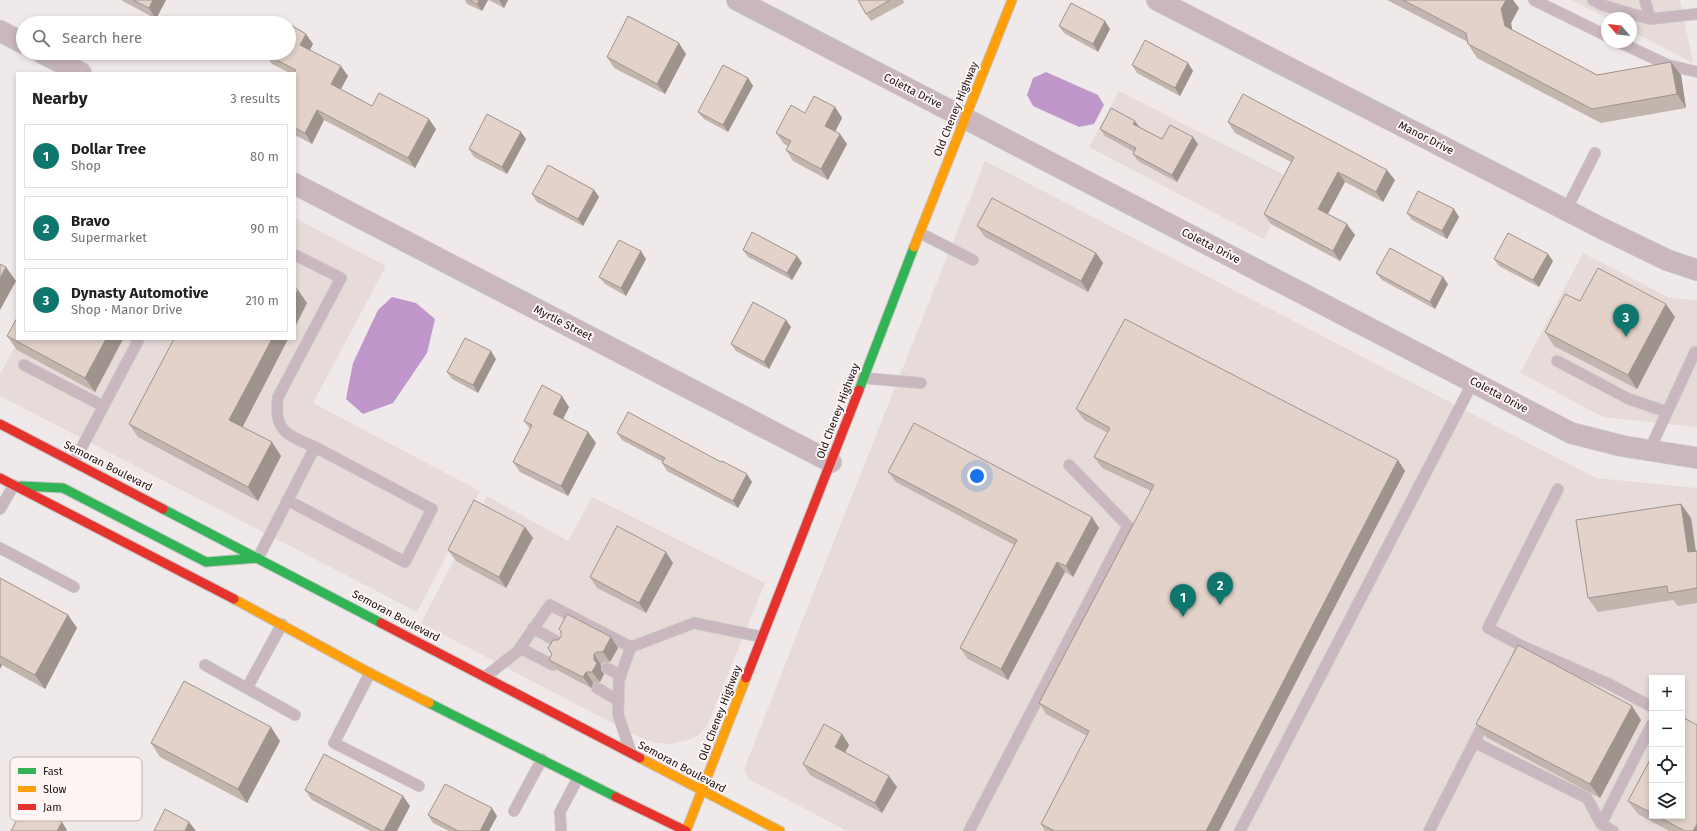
<!DOCTYPE html>
<meta charset="utf-8">
<style>
:root{--surface:#fff;--page:#f2f2f2;--text:#202124;--muted:#757577;--line:#e0e0e0;--accent:#0f766e}
body{margin:0;font-family:"Fira Sans",sans-serif;background:var(--page);color:var(--text)}
.controls{position:absolute;right:12px;bottom:12px;display:grid;overflow:hidden;border-radius:0px;box-shadow:0 2px 6px #0003}
.controls button{width:36px;height:36px;display:grid;place-items:center;padding:0;border:0;border-bottom:1px solid var(--line);background:var(--surface);color:var(--text);font:20px sans-serif}
.compass{position:absolute;left:1601px;top:12px;width:36px;height:36px;border-radius:50%;background:var(--surface);box-shadow:0 2px 6px #0003;rotate:298deg}
.you{position:absolute;left:977px;top:476px;width:14px;height:14px;margin:-10px;border:3px solid #fff;border-radius:50%;background:#1a73e8;box-shadow:0 0 0 6px #1a73e833}
.badge{display:grid;place-items:center;width:26px;height:26px;border-radius:50%;background:var(--accent);color:#fff;font-size:13px;font-weight:700}
.pin{position:absolute;translate:-50% -33px;filter:drop-shadow(0 1px 2px #0008)}
.pin::after{content:'';position:absolute;top:21px;width:14px;height:12px;background:inherit;clip-path:polygon(0 0,100% 0,50% 100%)}
.list{margin:0;padding:0;list-style:none}
h2{display:flex;justify-content:space-between;align-items:center;height:52px;margin:0;padding:0 16px;font-size:17px}
h2 small{font-size:13px;font-weight:400;color:var(--muted)}
.list li{display:grid;grid-template-columns:26px 1fr auto;gap:12px;align-items:center;box-sizing:border-box;height:64px;margin:0 8px 8px;padding:0 8px;border:1px solid var(--line);border-radius:0px}
.list b{display:block;font-size:15px;white-space:nowrap}
.list p{margin:0;font-size:13px;white-space:nowrap;color:var(--muted)}
.list em{font-size:13px;font-style:normal;color:var(--muted)}
.icon{flex:none;width:22px;height:22px;fill:none;stroke:currentColor;stroke-width:2;stroke-linecap:round;stroke-linejoin:round}
.map{position:relative;flex:none;width:1697px;height:831px;overflow:hidden}
.search{position:absolute;background:var(--surface);box-shadow:0 2px 6px #0003;left:16px;top:16px;width:280px;height:44px;display:flex;align-items:center;gap:10px;box-sizing:border-box;padding:0 14px;border-radius:22px;color:var(--muted);font-size:15px}
.panel{position:absolute;background:var(--surface);box-shadow:0 2px 6px #0003;left:16px;top:72px;width:280px;height:268px;border-radius:0px}
.map>svg:first-child{display:block}
</style>
<div class="map">
<svg width="1697" height="831" viewBox="0 0 1697 831">
<rect width="100%" height="100%" fill="#efeae9"/>
<!-- built -->
<path fill="#e7dbda" fill-rule="evenodd" d="M1571,0H1680L1693,63L1631,31V18H1607Z
M1119,91L1294,180L1264,239L1089,147Z
M985,161L1596,478L1697,488V831H847L748,779L744,769L816,586ZM1652,678H1682V816H1652Z
M295,218L386,266L313,403L480,491L417,612L0,396V374L19,339H295Z
M1583,253L1670,298L1697,300V427L1603,417L1520,373Z
M487,496L568,541L592,497L765,583L708,724L699,735L688,740L671,744L656,743L637,736L421,623Z"/>
<!-- water -->
<path fill="#bf97ca" d="M1046,72L1098,95L1104,105L1094,124L1079,127L1033,106L1027,95L1033,78Z
M392,297L416,303L435,319L427,353L393,403L363,414L346,399L353,363L378,310Z"/>
<g fill="none" stroke-linecap="round" stroke-linejoin="round">
<defs>
<path id="lane" d="M1534,0L1607,36
M1593,0L1602,5L1650,19L1697,14
M1645,0L1650,19
M1619,42L1668,65L1697,72
M1566,210L1595,153
M920,233L973,260
M1557,361L1629,399L1667,412
M24,365L103,406
M863,378L921,383
M1649,451L1695,352H1697
M74,462L139,339
M287,500L405,562L432,509L315,447
M0,509L14,485
M0,548L74,587
M258,558L315,447C287,435 273,431 278,397L341,278L295,255
M533,628L563,645
M1522,646L1488,628L1558,489
M520,648L553,665
M1516,660L1522,646L1609,684L1652,707
M205,665L295,715
M607,668L621,676
M370,673L334,743L419,786
M485,677L517,652L550,605L631,647L694,623L762,637
M247,688L282,624
M597,688L619,701
M1474,742L1587,798L1601,824
M630,750L618,714L619,679L631,647
M514,811L542,759
M561,831L560,812L578,778
M969,831L1128,526L1069,465
M1240,831L1473,382
M1429,831L1486,719
M1613,831L1601,824L1652,724"/>
<path id="street" d="M737,0L1571,433L1622,446L1697,458
M1157,0L1601,228L1667,260L1697,270
M0,31L23,43
M42,53L81,73
M295,184L831,462"/>
<path id="fast" d="M859,390L914,247
M21,486L63,488L206,562L258,558
M163,509L381,623
M429,703L616,797"/>
<path id="slow" d="M914,247L1012,0
M234,599L370,673L429,703
M640,758L780,831
M686,831L746,678"/>
<path id="jam" d="M0,424L163,509
M0,478L234,599
M381,623L640,758
M746,678L859,390
M616,797L686,831"/>
</defs>
<!-- lane casing -->
<use href="#lane" stroke="#c7c4c3" stroke-width="12"/>
<!-- street casing -->
<use href="#street" stroke="#c7c4c3" stroke-width="22"/>
<!-- fast casing -->
<use href="#fast" stroke="#c7c4c3" stroke-width="11"/>
<!-- slow casing -->
<use href="#slow" stroke="#c7c4c3" stroke-width="11"/>
<!-- jam casing -->
<use href="#jam" stroke="#c7c4c3" stroke-width="11"/>
<!-- lane -->
<use href="#lane" stroke="#c9b6be" stroke-width="10"/>
<!-- street -->
<use href="#street" stroke="#c9b6be" stroke-width="20"/>
<!-- fast -->
<use href="#fast" stroke="#30b455" stroke-width="9"/>
<!-- slow -->
<use href="#slow" stroke="#ff9f0a" stroke-width="9"/>
<!-- jam -->
<use href="#jam" stroke="#e5322d" stroke-width="9"/>
</g>
<!-- wall -->
<path fill="#c2b5ad" d="M121,0H166L156,19Z
M465,0H488L482,11L467,4Z
M489,0H508L504,8Z
M858,0H903L904,3L871,21L866,14Z
M1387,0H1513L1519,8L1511,23L1512,30L1597,75L1671,62L1681,75L1686,108L1601,123L1477,58L1468,44V42Z
M1059,26L1110,29L1098,52L1064,33Z
M313,44L310,50L348,76L341,89L372,106L436,129L415,168L324,120L312,144L295,135V73H290L272,64L265,54Z
M686,54L665,94L614,68L607,57Z
M1188,63L1193,71L1180,96L1137,73L1132,65Z
M748,78L753,86L728,132L704,119L698,112Z
M835,107L842,118L835,131L840,134L847,144L828,180L793,161L786,150L788,146L784,144L776,133L805,113Z
M1228,122L1395,180L1383,202L1345,182L1328,214L1355,235L1340,261L1271,224L1264,214L1291,162L1235,133Z
M1139,127L1162,139L1198,144L1177,182L1138,161L1133,154L1134,152L1105,136L1100,129Z
M526,139L507,174L474,157L469,149Z
M594,190L599,197L583,226L537,202L532,194Z
M1407,213L1459,217L1447,239L1412,220Z
M977,226L1096,253L1103,263L1088,292L985,237Z
M743,250L797,256L802,263L792,280L748,257Z
M646,259L626,296L605,284L599,277Z
M1494,259L1553,261L1539,287L1499,266Z
M1376,273L1448,284L1435,309L1382,280Z
M1580,301L1675,317L1637,389L1554,346L1545,332Z
M786,320L791,327L769,369L736,351L731,344Z
M7,336L123,339L95,392L17,350Z
M174,339H288L242,427L281,456L258,501L138,437L129,424Z
M496,359L478,393L452,379L447,372Z
M569,407L563,419L588,432L596,443L568,496L520,472L513,462L530,429L524,421Z
M1076,409L1405,471L1219,831H1045L1041,824L1087,736L1046,714L1039,703L1151,491L1102,468L1094,457L1108,433L1084,420Z
M617,433L752,482L738,508L667,471L662,463L663,462L622,440Z
M888,472L1099,528L1073,577L1065,572L1008,680L968,659L960,648L1014,545L896,482Z
M1681,504L1691,518L1696,551H1697V603L1678,606L1673,600L1598,612L1588,598Z
M525,527L533,538L506,588L456,561L448,550Z
M673,563L646,613L597,588L590,577Z
M0,578L68,615L77,628L45,689L2,665L0,669Z
M559,629L611,637L618,648L610,662H604L601,665V670L604,674L600,682L593,683L591,688L557,670L549,660L558,640L561,637V632Z
M1641,720L1600,798L1486,737L1476,724Z
M842,734L849,745L845,753L897,787L882,813L810,775L803,764Z
M280,741L247,803L160,757L151,743Z
M1652,756V816H1682L1697,831H1669L1638,814L1628,801Z
M305,790L410,806L397,831H370L312,800Z
M428,815L497,816L489,831H449L433,823Z"/>
<!-- shaded-wall -->
<path fill="#9e938d" d="M153,0H166L156,19L149,8Z
M479,0H488L482,11L477,4Z
M499,0H508L504,8Z
M1506,0H1513L1519,8L1511,23L1514,40L1505,26L1501,9Z
M1105,21L1110,29L1098,52L1093,44Z
M306,34L313,44L307,55L300,45Z
M679,43L686,54L665,94L657,84Z
M1671,62L1681,75L1686,108L1677,94Z
M1188,63L1193,71L1180,96L1175,88Z
M341,66L348,76L338,94L331,84Z
M748,78L753,86L728,132L723,125Z
M835,107L842,118L833,136L825,126Z
M317,110L324,120L312,144L305,133Z
M429,119L436,129L415,168L408,158Z
M1135,121L1140,128L1133,124Z
M521,132L526,139L507,174L502,167Z
M840,134L847,144L828,180L821,169Z
M1193,137L1198,144L1177,182L1172,175Z
M1387,170L1395,180L1383,202L1376,192Z
M1338,172L1345,182L1325,219L1318,209Z
M594,190L599,197L583,226L578,219Z
M1454,209L1459,217L1447,239L1442,231Z
M1347,224L1355,235L1340,261L1333,251Z
M641,251L646,259L626,296L621,288Z
M1096,253L1103,263L1088,292L1081,281Z
M1548,254L1553,261L1539,287L1533,280Z
M797,256L802,263L792,280L787,273Z
M6,267L16,281L0,310V278Z
M1443,277L1448,284L1435,309L1430,302Z
M298,290L307,303L295,327V295Z
M1666,304L1675,317L1637,389L1628,375Z
M786,320L791,327L769,369L764,362Z
M106,339H123L95,392L85,378Z
M272,339H288L239,434L229,420Z
M491,351L496,359L478,393L473,385Z
M562,396L569,407L560,425L553,414Z
M588,432L596,443L568,496L561,486Z
M272,442L281,456L258,501L248,487Z
M1398,460L1405,471L1219,831H1206Z
M747,474L752,482L738,508L733,501Z
M1681,504L1691,518L1697,560L1688,552Z
M1092,517L1099,528L1073,577L1066,566Z
M525,527L533,538L506,588L499,577Z
M666,552L673,563L646,613L639,603Z
M1057,562L1065,572L1008,680L1001,669Z
M68,615L77,628L45,689L35,675Z
M611,637L618,648L610,662L603,652Z
M594,654L601,665V670L604,674L600,682L592,672Z
M0,663L2,665L0,669Z
M586,672L593,683L591,688L583,677Z
M1632,706L1641,720L1600,798L1590,784Z
M271,727L280,741L247,803L238,789Z
M842,734L849,745L842,758L835,747Z
M889,776L897,787L882,813L875,803Z
M403,796L410,806L397,831H384Z
M492,808L497,816L489,831H480Z
M62,822L67,830L66,831H57Z
M189,822L196,831H185Z
M1697,824V831H1693Z"/>
<!-- building -->
<path fill="#e2d2c9" stroke="#9e938d" d="M133,0H153L149,8Z
M469,0H479L477,4Z
M858,0H890L866,14Z
M1403,0H1506L1501,9L1505,26L1597,75L1671,62L1677,94L1592,109L1468,44L1466,33Z
M1071,3L1105,21L1093,44L1059,26Z
M628,16L679,43L657,84L607,57Z
M289,24L306,34L300,45L341,66L331,84L372,106L379,93L429,119L408,158L317,110L305,133L295,128V73H294L296,70L265,54L266,53H289Z
M1145,40L1188,63L1175,88L1132,65Z
M723,65L748,78L723,125L698,112Z
M1243,94L1387,170L1376,192L1338,172L1318,209L1347,224L1333,251L1264,214L1294,157L1228,122Z
M814,96L835,107L825,126L840,134L821,169L786,150L791,141L776,133L791,105L805,113Z
M1111,108L1135,121L1133,124L1162,139L1170,125L1193,137L1172,175L1133,154L1136,148L1100,129Z
M487,114L521,132L502,167L469,149Z
M548,165L594,190L578,219L532,194Z
M1418,191L1454,209L1442,231L1407,213Z
M992,198L1096,253L1081,281L977,226Z
M752,232L797,256L787,273L743,250Z
M1508,233L1548,254L1533,280L1494,259Z
M619,240L641,251L621,288L599,277Z
M1390,248L1443,277L1430,302L1376,273Z
M0,264L6,267L0,278Z
M1598,268L1666,304L1628,375L1545,332L1565,294L1580,301Z
M295,288L298,290L295,295Z
M753,302L786,320L764,362L731,344Z
M17,318V339H106L85,378L7,336Z
M1125,319L1398,460L1206,831H1055L1041,824L1089,731L1039,703L1154,485L1094,457L1110,428L1076,409Z
M465,338L491,351L473,385L447,372Z
M174,339H272L229,420L272,442L248,487L129,424Z
M542,385L562,396L553,414L588,432L561,486L513,462L532,425L524,421Z
M628,412L721,462L722,461L747,474L733,501L662,463L665,458L617,433Z
M914,423L1092,517L1066,566L1057,562L1001,669L960,648L1017,540L888,472Z
M474,500L525,527L499,577L448,550Z
M1681,504L1688,552L1697,551V588L1668,593L1667,586L1588,598L1576,520Z
M617,526L666,552L639,603L590,577Z
M0,578L68,615L35,675L0,656Z
M567,614L611,637L603,652H597L594,654V660L597,663L592,672H586L583,677L549,660L552,654L548,648L553,640H558L561,637V631L559,629Z
M1518,645L1632,706L1590,784L1476,724Z
M184,681L271,727L238,789L151,743Z
M1682,717L1697,725V824L1693,831H1685L1657,816H1682Z
M824,724L842,734L835,747L889,776L875,803L803,764Z
M324,754L403,796L384,831H382L305,790Z
M1652,756V813L1628,801Z
M445,784L492,808L480,831H458L428,815Z
M26,803L62,822L57,831H11Z
M165,809L189,822L185,831H154Z"/>
<g text-anchor="middle" dominant-baseline="central" stroke-width="4" stroke-linejoin="round" paint-order="stroke">
<!-- street labels -->
<g font-size="11" fill="#181414" stroke="#fff5f5">
<text transform="translate(913 91) rotate(27)">Coletta Drive</text>
<text transform="translate(956 109) rotate(-68)">Old Cheney Highway</text>
<text transform="translate(1426 138) rotate(27)">Manor Drive</text>
<text transform="translate(1211 246) rotate(27)">Coletta Drive</text>
<text transform="translate(563 323) rotate(27)">Myrtle Street</text>
<text transform="translate(1499 395) rotate(28)">Coletta Drive</text>
<text transform="translate(838 411) rotate(-69)">Old Cheney Highway</text>
<text transform="translate(108 466) rotate(27)">Semoran Boulevard</text>
<text transform="translate(396 616) rotate(28)">Semoran Boulevard</text>
<text transform="translate(720 713) rotate(-69)">Old Cheney Highway</text>
<text transform="translate(682 767) rotate(28)">Semoran Boulevard</text>
</g>
</g>
<!-- legend -->
<rect x="10" y="757" width="132" height="64" rx="6" fill="#fff5f5" stroke="#bab2b2" stroke-width="1"/>
<rect x="18" y="768" width="18" height="6" fill="#30b455"/>
<rect x="18" y="786" width="18" height="6" fill="#ff9f0a"/>
<rect x="18" y="804" width="18" height="6" fill="#e5322d"/>
<g font-size="11" fill="#181414">
<text x="43" y="775">Fast</text>
<text x="43" y="793">Slow</text>
<text x="43" y="811">Jam</text>
</g>
</svg>
<div class="controls">
<button>+</button>
<button>−</button>
<button><svg class="icon" aria-label="locate" viewBox="0 0 24 24"><circle cx="12" cy="12" r="6"/><path d="M12 2v4M12 18v4M2 12h4M18 12h4"/></svg></button>
<button><svg class="icon" aria-label="layers" viewBox="0 0 24 24"><path d="M12 4l9 5-9 5-9-5zM3 14l9 5 9-5"/></svg></button>
</div>
<svg class="compass" viewBox="-18 -18 36 36"><path d="M0-13l5 13h-10z" fill="#e53935"/><path d="M0 13l5-13h-10z" fill="#757577"/></svg>
<div class="you"></div>
<div class="pin badge" style="left:1183px;top:617px">1</div>
<div class="pin badge" style="left:1220px;top:605px">2</div>
<div class="pin badge" style="left:1626px;top:337px">3</div>
<div class="search"><svg class="icon" aria-label="search" viewBox="0 0 24 24"><circle cx="10" cy="10" r="6"/><path d="M15 15l6 6"/></svg>Search here</div>
<section class="panel">
<h2>Nearby<small>3 results</small></h2>
<ul class="list">
<li><span class="badge">1</span><div><b>Dollar Tree</b><p>Shop</p></div><em>80 m</em></li>
<li><span class="badge">2</span><div><b>Bravo</b><p>Supermarket</p></div><em>90 m</em></li>
<li><span class="badge">3</span><div><b>Dynasty Automotive</b><p>Shop · Manor Drive</p></div><em>210 m</em></li>
</ul>
</section>
</div>
